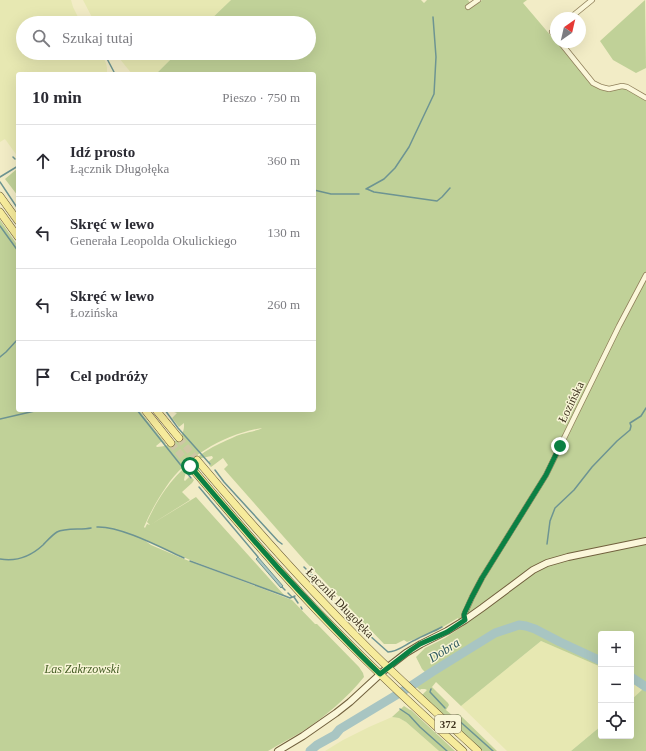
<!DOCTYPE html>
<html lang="pl">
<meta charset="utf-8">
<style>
:root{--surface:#fff;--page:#f2f2f3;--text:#2b2b33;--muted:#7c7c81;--line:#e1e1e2}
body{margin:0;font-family:"Times New Roman",serif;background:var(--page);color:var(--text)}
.controls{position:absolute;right:12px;bottom:12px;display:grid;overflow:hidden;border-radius:4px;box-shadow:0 4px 16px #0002}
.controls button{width:36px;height:36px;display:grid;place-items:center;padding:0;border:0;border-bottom:1px solid var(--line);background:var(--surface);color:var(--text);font:20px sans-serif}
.compass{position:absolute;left:550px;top:12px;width:36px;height:36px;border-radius:50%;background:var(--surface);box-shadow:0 4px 16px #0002;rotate:34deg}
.stop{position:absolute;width:12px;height:12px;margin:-9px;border:3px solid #0b8043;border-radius:50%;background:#fff}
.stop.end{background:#0b8043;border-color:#fff;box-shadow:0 1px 4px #0008}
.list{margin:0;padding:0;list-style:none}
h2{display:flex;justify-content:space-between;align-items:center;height:52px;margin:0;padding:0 16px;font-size:17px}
h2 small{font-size:13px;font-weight:400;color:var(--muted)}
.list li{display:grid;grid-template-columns:26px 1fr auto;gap:12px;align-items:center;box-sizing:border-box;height:72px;padding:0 16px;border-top:1px solid var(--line)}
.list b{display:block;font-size:15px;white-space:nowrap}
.list p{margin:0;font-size:13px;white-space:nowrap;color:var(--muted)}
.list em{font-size:13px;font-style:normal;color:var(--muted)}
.icon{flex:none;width:22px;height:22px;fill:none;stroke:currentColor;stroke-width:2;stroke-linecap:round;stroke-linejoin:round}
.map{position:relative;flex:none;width:646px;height:751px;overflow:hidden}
.search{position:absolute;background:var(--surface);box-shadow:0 4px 16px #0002;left:16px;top:16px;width:300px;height:44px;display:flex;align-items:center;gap:10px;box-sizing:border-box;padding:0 14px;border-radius:22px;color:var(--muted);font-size:15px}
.panel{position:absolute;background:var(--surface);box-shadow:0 4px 16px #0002;left:16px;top:72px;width:300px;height:340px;border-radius:4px}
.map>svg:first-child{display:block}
</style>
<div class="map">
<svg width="646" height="751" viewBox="0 0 646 751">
<rect width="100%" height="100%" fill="#f2ecc6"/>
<!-- farmland -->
<path fill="#e7e8b2" d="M0,0H71L73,7L81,23H23V53H101L106,63L107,68V74H18V157L5,139L0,142Z
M83,0H231L207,23H95Z
M115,53H177L156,74H132Z
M541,641L601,667V726L571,751H507L461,706Z
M631,682L644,689L631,700Z
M392,717L399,718L406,722L439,751H325L343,740L369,727Z"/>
<!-- green -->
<path fill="#c0d198" d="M231,0H421L424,3L427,0H468L473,7L482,0H527L523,3L574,63L598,88L606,91L620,89H627L646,100V751H571L601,726V736H631V700L643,689L631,682V634H601V667L541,641L461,706L436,682L432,687L448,703L449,705L446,710L453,716L457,714H459L497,751H483L422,695L427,690L425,689H421L420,690L414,685L428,675L422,669L416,657L425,648L445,638L463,626L458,618L436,631L407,642L404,640L396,644H384L305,561L224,469L228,465L223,458L211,467L209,465L211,464L208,462L213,458L212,456C194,459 188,462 184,480L185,481L189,477L191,479L192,478L194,480L192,483L182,492L190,500L150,525L147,522C152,511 158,500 165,490C179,470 199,453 221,443C228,440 235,436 242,434C248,432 257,431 262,428C225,434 187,456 166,487C157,500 150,513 144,527L145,528L147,524L150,525L196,497L285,596L190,560L143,539L151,545L184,559L292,600L315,624H317L359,667L363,673L364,677C347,698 326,716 303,731C292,738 279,744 268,751H0V220L18,246V410H139L166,444L165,445L162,441L156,446L157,447C170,446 185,439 184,424V423L179,427L172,418L177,413L174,412L172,410H314V74H156L177,53H309V23H207Z
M645,0L646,68L636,73L613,60L600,41Z
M18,168V196L5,179Z
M404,706L410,710H411L455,751H439L406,722L399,718L392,717Z"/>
<!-- water -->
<path fill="#a8c5c2" stroke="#6d9492" d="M258,557L283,586L281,588L256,559Z"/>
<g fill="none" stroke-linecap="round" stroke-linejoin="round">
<!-- stream -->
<path stroke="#6d9492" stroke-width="1.5" d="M104,53L114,72L113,74
M13,157L15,159
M17,162L18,164
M0,177L18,166
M0,182L18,209
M366,189L384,179L395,168L409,147L434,94L436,57L433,17
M367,189L374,192L437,201L442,197L450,188
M314,190L331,194H359
M0,226L18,251
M0,357L6,352L18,339
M137,410L191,478
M165,410L178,428L210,464
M0,419L39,410
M215,470L224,482L278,541L282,544
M199,487L258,557
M97,527C121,526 162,548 184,558
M547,544L550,521L555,508L574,490L592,467L617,441L630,430L631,426L630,423L641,416L646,408
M0,559C17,562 30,557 43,545C47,541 52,535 57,532C65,528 82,530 91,528
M190,561L285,596L290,598L295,596
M304,567L306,569
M309,572L320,583
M323,586L325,588
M282,587L285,590
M288,593L292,597
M294,597L298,603
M337,602L343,610L359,626L388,652C398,652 406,644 415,640C424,635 433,632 442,627
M301,607L302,609
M431,689L430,692L445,708
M400,709L409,715L420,727L447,751
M455,717L493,751"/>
<!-- river -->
<path stroke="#a8c5c2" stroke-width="9" d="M631,677L646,687
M310,751L317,745L335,735L340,729L408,688L432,672L495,633L519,625L526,626L535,629L560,642L601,661"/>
<!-- primary-tunnel -->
<path stroke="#cec7a5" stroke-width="7" stroke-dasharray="7 3.5" stroke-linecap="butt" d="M179,438L197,460
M171,443L190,466"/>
<defs>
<path id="street" d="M468,7L478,0
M570,18L592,0
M556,29L552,32L556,37
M560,42L593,83L601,87L609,89L622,86L627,87L646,98
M465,620L464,615L472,597L482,578L546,475L619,326L646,275"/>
<path id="secondary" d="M278,751L303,736L336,713L350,702L388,667L406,653L421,644L447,631L465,620L482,608L533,570L547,563L568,557L646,541"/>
<path id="primary" d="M0,196L18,221
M0,212L18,237
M145,410L171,443
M156,410L179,438
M197,460C251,524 306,586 365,645C401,681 440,716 478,751
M190,466C232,516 275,567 320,614C366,662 414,707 463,751"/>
</defs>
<!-- street casing -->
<use href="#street" stroke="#8f7f5a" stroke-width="6"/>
<!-- secondary casing -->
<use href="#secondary" stroke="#71603d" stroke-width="8"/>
<!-- primary casing -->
<use href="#primary" stroke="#5c4c2e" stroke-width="8"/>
<!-- street -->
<use href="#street" stroke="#fbf7da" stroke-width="4.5"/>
<!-- secondary -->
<use href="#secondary" stroke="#fbf7da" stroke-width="6"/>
<!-- primary -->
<use href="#primary" stroke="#f6eb9c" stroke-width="7"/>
</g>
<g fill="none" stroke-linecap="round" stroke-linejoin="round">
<!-- route -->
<path stroke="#0b8043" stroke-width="5" d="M190,466C219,501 249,535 279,569C312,605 345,641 380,674L411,650L420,644L447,632L465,620L464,615L465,612L472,597L482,578L546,475L560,446"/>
</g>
<g text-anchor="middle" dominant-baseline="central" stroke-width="3" stroke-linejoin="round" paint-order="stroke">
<!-- shield labels -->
<rect fill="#f8f5d6" stroke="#766d56" stroke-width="1" x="435" y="715" width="26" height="18" rx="3"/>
<g font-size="11" font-weight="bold" fill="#3e331f">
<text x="448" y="724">372</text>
</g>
<!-- street labels -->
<g font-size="12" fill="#3e331f" stroke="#f8f5d6">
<text transform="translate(571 402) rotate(-64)">Łozińska</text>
<text transform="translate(340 603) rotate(46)">Łącznik Długołęka</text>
</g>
<!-- park labels -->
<g font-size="12" font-style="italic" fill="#445c24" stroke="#f8f5d6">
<text x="82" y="669">Las Zakrzowski</text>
</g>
<!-- water labels -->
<g font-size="13" font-style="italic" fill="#2d595f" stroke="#f8f5d6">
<text transform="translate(444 650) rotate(-32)">Dobra</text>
</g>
</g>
</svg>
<div class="controls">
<button>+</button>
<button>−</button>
<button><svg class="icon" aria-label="locate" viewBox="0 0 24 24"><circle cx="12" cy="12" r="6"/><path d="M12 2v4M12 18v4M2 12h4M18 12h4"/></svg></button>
</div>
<svg class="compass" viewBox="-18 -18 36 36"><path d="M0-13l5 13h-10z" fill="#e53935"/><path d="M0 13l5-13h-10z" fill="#7c7c81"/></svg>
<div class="stop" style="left:190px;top:466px"></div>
<div class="stop end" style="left:560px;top:446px"></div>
<div class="search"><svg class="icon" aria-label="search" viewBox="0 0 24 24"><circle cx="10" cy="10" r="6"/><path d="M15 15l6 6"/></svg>Szukaj tutaj</div>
<section class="panel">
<h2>10 min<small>Pieszo · 750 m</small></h2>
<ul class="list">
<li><svg class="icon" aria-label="ahead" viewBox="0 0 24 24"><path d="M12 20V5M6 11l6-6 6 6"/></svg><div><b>Idź prosto</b><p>Łącznik Długołęka</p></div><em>360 m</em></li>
<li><svg class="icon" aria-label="left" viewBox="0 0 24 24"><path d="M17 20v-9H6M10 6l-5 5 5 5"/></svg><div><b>Skręć w lewo</b><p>Generała Leopolda Okulickiego</p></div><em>130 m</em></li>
<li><svg class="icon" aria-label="left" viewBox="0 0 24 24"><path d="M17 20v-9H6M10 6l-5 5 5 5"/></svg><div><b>Skręć w lewo</b><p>Łozińska</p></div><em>260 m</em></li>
<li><svg class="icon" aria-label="arrive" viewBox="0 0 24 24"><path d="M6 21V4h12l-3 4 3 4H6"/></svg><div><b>Cel podróży</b></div></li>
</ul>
</section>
</div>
